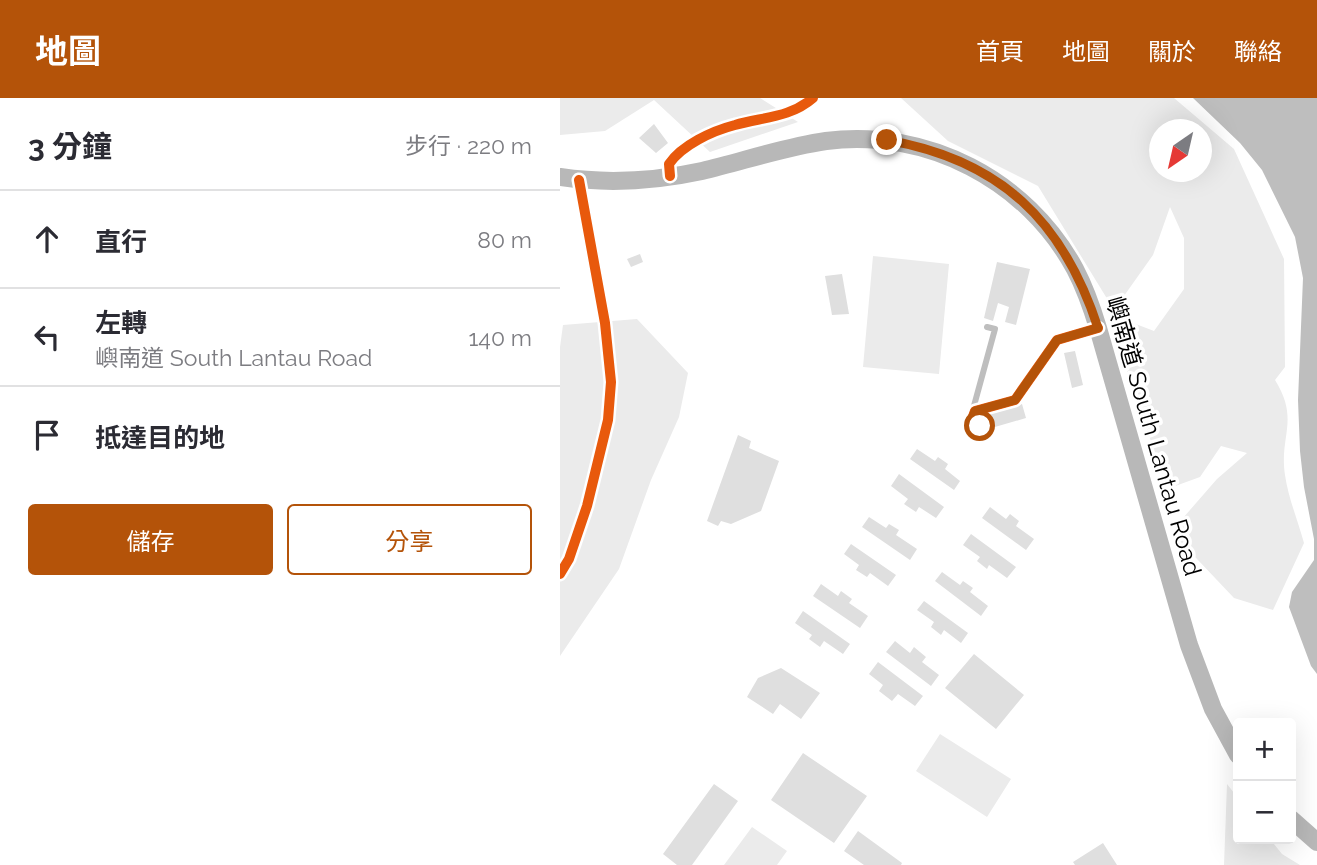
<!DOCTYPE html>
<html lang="zh-TW">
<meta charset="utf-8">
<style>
:root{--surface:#fff;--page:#f2f2f3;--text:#2b2b33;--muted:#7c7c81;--line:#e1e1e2;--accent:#b45309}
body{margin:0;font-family:Raleway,"Noto Sans TC",sans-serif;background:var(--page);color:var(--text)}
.controls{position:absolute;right:21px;bottom:21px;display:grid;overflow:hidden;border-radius:7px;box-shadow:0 7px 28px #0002}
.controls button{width:63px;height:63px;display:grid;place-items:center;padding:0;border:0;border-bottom:2px solid var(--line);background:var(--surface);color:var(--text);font:35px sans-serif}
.compass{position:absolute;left:589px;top:21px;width:63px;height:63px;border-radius:50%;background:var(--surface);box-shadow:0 7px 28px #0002;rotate:214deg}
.stop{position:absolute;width:21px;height:21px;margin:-16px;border:5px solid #b45309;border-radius:50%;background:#fff}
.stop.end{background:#b45309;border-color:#fff;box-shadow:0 2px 7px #0008}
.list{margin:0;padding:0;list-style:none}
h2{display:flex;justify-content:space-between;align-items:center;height:91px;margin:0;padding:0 28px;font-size:30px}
h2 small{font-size:23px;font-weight:400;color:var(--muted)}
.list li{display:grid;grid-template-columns:46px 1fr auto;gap:21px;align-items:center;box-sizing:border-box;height:98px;padding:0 28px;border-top:2px solid var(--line)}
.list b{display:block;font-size:26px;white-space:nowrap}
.list p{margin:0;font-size:23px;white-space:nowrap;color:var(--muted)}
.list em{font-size:23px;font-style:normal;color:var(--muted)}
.actions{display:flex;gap:14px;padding:21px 28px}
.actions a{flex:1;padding:16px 0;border:2px solid var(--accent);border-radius:7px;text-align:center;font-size:24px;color:var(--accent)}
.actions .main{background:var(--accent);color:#fff}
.icon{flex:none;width:38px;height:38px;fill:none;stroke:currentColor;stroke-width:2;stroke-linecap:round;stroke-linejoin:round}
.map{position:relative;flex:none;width:757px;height:767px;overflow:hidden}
header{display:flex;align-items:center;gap:42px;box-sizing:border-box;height:98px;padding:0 35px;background:var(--accent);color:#fff}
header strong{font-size:33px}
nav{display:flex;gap:38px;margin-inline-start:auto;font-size:24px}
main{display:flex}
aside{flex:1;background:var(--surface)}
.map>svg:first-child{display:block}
</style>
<header>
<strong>地圖</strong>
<nav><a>首頁</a><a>地圖</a><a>關於</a><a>聯絡</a></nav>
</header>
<main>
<aside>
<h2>3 分鐘<small>步行 · 220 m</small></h2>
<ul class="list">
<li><svg class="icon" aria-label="ahead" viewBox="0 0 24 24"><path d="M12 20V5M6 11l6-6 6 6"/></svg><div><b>直行</b></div><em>80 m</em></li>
<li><svg class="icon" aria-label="left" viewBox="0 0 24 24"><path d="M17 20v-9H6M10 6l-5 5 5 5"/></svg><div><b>左轉</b><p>嶼南道 South Lantau Road</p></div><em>140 m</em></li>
<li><svg class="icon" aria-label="arrive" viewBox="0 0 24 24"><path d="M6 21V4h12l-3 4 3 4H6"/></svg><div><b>抵達目的地</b></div></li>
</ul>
<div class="actions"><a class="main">儲存</a><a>分享</a></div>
</aside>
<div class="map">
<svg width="757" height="767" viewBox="0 0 757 767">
<rect width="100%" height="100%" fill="#fff"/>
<!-- green -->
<path fill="#ebebeb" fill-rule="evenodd" d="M0,0H200L238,24L150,54L94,2L45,33L0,37Z
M341,0H614L674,51L724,161L725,269L715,282C740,322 719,338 725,377C728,399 738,423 744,445L713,512L674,500L619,442L623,420L657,381L687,355L661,348L640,379L607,391L558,246L568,223L594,233L624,191V140L610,109L593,157L554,212L478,88L388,43ZM600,32H642V74H600Z
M313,158L389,166L379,276L303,269Z
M77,221L128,275L119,319L91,382L59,471L0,558V249L3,227Z
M380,636L451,681L427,719L356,673Z
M667,686L678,700V741H710L722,756L740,767H664Z
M192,729L227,753L217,767H164Z"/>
<!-- water -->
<path fill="#bebebe" d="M633,0H757V576L751,568L729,509L732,494L754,462V441L744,389L740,353L738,302L743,180L735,139L702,72L680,45Z"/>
<!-- building -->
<path fill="#dfdfdf" d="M94,26L108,45L96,55L79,40Z
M80,156L83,164L71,169L67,161Z
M437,164L470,171L456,227L445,224L449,209L438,205L433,223L424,220Z
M282,176L289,216L272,217L265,178Z
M515,253L523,287L512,290L504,255Z
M462,306L466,320L428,331L424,317Z
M178,337L191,343L189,350L219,363L201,413L171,426L161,423L158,428L147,423Z
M357,351L375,363L378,359L388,366L385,371L400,383L394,392L350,361Z
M339,376L384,409L376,420L359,409L356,414L344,406L348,401L331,388Z
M430,409L446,421L450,416L459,423L456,428L474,441L466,452L422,420Z
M309,419L326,430L329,426L339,432L336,437L357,451L350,462L302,429Z
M411,436L456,469L447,480L429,467L427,471L417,463L420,459L403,447Z
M291,446L336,477L328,488L310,475L307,479L296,472L299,467L284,456Z
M382,474L400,487L403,483L413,490L410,494L428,508L421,518L375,483Z
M261,486L278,498L281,493L292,501L289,505L308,518L300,530L253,498Z
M364,503L408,535L401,545L384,532L381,537L371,529L374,524L357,512Z
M243,513L290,546L283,556L264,543L260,549L249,541L252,537L235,525Z
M335,543L350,555L354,549L366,559L362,564L379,577L371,588L326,554Z
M414,556L464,597L436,631L385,590Z
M318,564L363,598L355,608L338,596L332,603L319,593L323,587L309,576Z
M221,570L260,595L241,621L220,606L213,616L187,599L198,580Z
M243,655L307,698L274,745L211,702Z
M154,686L178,703L132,767H117L103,756Z
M298,733L342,765L341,767H304L284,753Z
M543,745L557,767H515L513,764Z"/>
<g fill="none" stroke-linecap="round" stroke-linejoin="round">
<!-- lane -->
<path stroke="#bebebe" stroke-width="6" d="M412,315L435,231L427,229
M410,326L413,330L420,328"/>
<!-- street -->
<path stroke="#bebebe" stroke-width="12" d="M110,78L109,66C122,47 152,33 175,27C202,19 230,20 253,0
M410,327L415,313L455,302L497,242L538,230
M0,476L9,461L27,408L48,322L51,284L45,225L19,82"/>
<!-- secondary -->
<path stroke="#b8b8b8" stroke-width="18" d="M0,79C47,86 96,83 142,73C184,63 224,49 266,43C367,30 467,82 515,171C525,190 532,210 538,230L629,547L653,611L678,657
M731,721L757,744"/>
<defs>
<path id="cycleway" d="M110,78L109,66C122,47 152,33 175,27C202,19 230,20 253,0
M410,327L415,313L455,302L497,242L538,230
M0,476L9,461L27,408L48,322L51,284L45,225L19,82"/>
</defs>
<!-- cycleway casing -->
<use href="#cycleway" stroke="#fff" stroke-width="15"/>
<!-- cycleway -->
<use href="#cycleway" stroke="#e8590c" stroke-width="10"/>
</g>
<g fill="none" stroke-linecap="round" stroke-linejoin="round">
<!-- route -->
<path stroke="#b45309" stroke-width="9" d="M327,42C440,62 503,122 538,230L497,242L455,302L415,313L410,327L414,330L420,328"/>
</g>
<g text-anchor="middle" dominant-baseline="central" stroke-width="7" stroke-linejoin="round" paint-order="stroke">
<!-- street labels -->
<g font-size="24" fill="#000" stroke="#fff">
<text transform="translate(594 338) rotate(74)">嶼南道 South Lantau Road</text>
</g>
</g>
</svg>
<div class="controls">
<button>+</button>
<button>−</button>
</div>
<svg class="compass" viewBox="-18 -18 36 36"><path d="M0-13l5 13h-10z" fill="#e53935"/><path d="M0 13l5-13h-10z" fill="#7c7c81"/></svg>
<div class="stop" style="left:420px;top:328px"></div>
<div class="stop end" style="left:327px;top:42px"></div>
</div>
</main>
